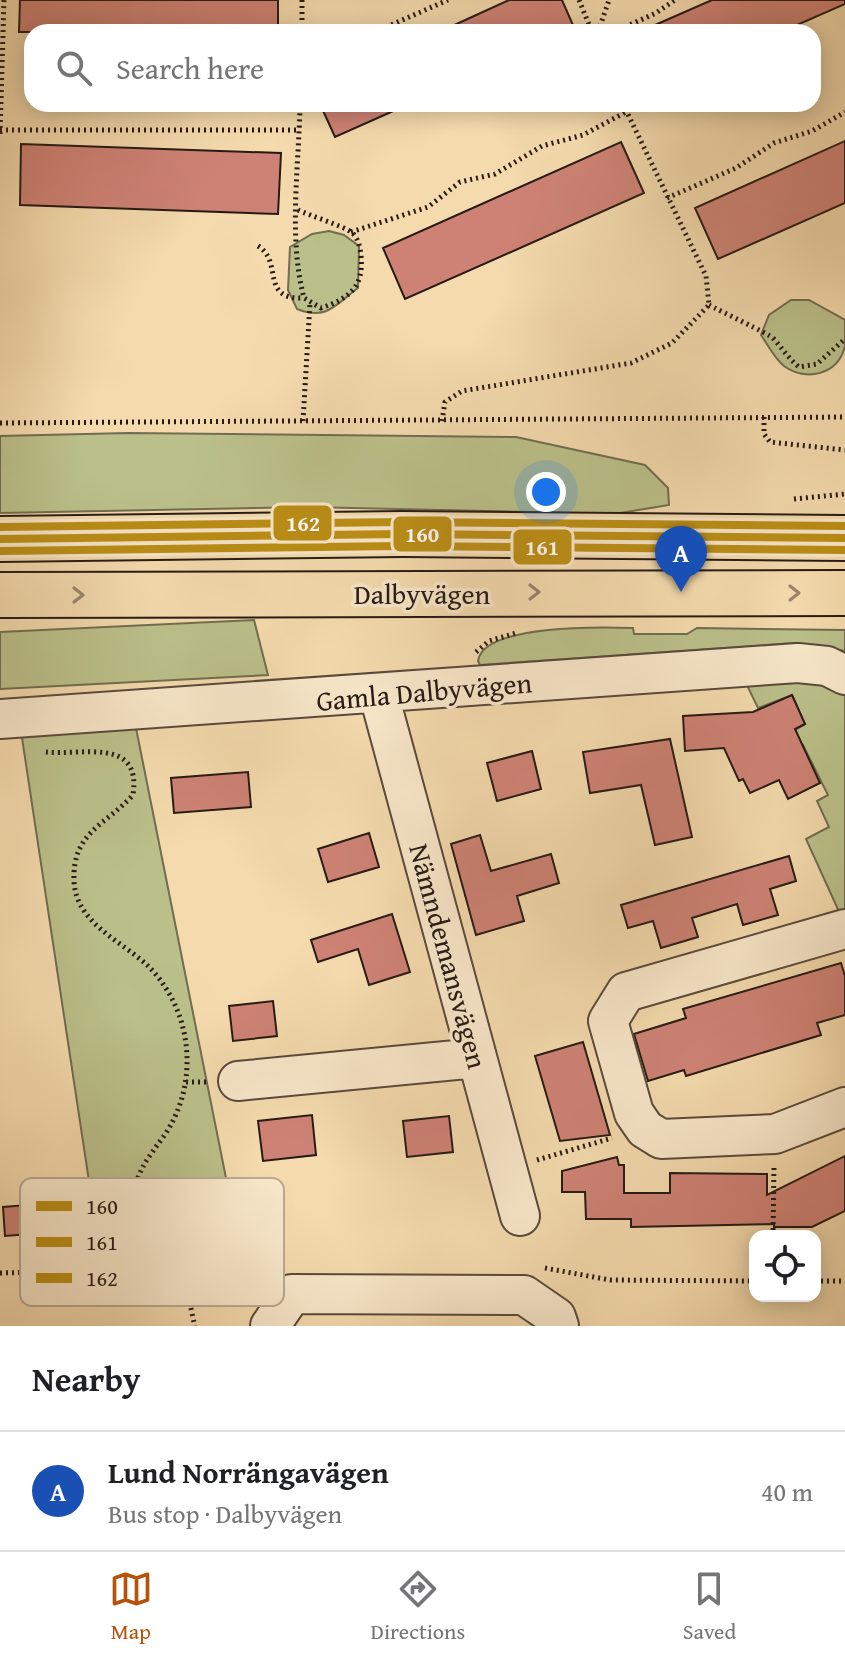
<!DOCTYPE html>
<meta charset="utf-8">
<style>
:root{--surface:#fff;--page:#f6f6f6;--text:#202124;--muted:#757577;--line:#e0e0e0;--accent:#b45309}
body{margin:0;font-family:"Gentium Book Plus",serif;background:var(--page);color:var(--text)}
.controls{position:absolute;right:24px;bottom:24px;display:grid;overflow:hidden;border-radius:16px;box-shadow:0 4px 20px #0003}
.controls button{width:72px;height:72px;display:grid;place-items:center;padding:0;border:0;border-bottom:2px solid var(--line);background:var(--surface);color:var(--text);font:40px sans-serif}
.you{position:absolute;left:546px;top:492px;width:28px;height:28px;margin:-20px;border:6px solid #fff;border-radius:50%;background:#1a73e8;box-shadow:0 0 0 12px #1a73e833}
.badge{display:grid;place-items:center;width:52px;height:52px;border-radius:50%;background:var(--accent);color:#fff;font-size:26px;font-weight:700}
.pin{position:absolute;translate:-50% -66px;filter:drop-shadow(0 2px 4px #0008)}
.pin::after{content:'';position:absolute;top:42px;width:28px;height:24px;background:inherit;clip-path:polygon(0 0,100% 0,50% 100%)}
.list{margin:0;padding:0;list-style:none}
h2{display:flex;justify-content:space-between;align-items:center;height:104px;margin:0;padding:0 32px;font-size:34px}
h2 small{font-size:26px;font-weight:400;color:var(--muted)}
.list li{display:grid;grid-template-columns:52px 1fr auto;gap:24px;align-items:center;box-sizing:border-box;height:120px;padding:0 32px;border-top:2px solid var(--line)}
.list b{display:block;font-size:30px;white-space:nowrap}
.list p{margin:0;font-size:26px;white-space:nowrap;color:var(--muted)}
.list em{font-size:26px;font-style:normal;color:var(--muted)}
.icon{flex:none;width:44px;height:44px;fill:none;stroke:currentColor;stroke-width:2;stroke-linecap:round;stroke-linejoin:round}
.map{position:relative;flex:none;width:845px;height:1326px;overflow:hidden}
.search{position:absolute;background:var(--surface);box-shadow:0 4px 20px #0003;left:24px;right:24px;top:24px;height:88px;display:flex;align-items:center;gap:20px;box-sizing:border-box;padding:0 28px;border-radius:24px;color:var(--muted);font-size:30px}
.sheet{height:224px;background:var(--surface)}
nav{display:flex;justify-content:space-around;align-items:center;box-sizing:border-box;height:112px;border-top:2px solid var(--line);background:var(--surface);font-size:22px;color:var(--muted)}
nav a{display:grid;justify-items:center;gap:4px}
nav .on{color:var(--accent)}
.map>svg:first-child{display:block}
</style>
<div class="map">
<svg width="845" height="1326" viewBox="0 0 845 1326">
<rect width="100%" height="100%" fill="#f4daad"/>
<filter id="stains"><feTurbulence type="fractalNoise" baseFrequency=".0025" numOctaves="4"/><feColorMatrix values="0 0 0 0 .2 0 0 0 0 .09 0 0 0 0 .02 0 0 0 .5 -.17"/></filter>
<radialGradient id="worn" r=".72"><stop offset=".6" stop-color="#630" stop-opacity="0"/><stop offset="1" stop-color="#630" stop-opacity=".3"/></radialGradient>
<!-- green -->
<path fill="#bbc08a" stroke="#716d50" stroke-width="2" d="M329,231L344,235L359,246L358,288C336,304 327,321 297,309L288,290L290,247L312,234Z
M791,300H809L845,320C845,328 845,339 845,346C838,375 806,382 784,366C775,359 768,345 761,335L769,315Z
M128,433L516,437L645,465L668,488L669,505L614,514L309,507L0,513V436Z
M254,620L268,675L0,689V632Z
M633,628L634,634H687L697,628L845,630V651L795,643L480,665L478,661C483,624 603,627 633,628Z
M813,676L845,690V915L841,916L806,839L829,827L817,801L828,795L803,745L785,753L779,740L805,724L792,695L758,708L744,679Z
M133,713L240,1248L100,1254L19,718Z"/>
<!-- building -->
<path fill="#ce8275" stroke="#271a15" stroke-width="2" d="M20,0H278V32H19Z
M509,0H562L576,32H439Z
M712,0H845V4L781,32H639Z
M320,104H409L335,137Z
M845,141V203L718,259L695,208Z
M621,142L644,193L405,299L383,248Z
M21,144L281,153L278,214L20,205Z
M792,695L805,724L795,729L820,783L788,799L779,780L750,793L743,779L739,781L724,748L685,751L683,716L753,712Z
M670,739L692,837L655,845L641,785L590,793L583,752Z
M532,751L541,789L497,801L487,763Z
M248,772L251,807L174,813L171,778Z
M369,833L379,867L328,882L318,849Z
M480,835L491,871L551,854L559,883L517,896L524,921L476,935L451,844Z
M789,856L796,881L770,889L778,915L743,925L737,904L692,918L698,937L661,948L653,921L628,928L621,905Z
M392,914L410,972L369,985L358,949L318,962L311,940Z
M841,963L845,976V1015L817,1023L821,1035L686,1076L684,1070L648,1081L634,1034L686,1018L683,1009Z
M273,1001L277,1036L233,1041L229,1006Z
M583,1042L610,1135L560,1141L535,1056Z
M312,1115L316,1155L263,1161L258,1121Z
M449,1116L453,1152L407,1157L403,1121Z
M845,1156V1211L812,1227H774V1224L631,1227V1219H586L585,1192H562V1171L617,1157L619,1165H624V1193H670V1173L767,1174V1195Z
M41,1204L43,1233L5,1236L3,1207Z"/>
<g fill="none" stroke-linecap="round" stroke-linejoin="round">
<defs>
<path id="minor" d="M379,695L520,1216
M0,719L798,663L827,666L845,675
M845,929L626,992L608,1021L634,1113L645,1129L661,1139L775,1134L845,1107
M238,1081L477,1058
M270,1326L292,1294L524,1295L556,1317L559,1326"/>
<path id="major" d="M0,539L403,534L845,538
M0,595L845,593"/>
</defs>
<!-- minor casing -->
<use href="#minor" stroke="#5a4a3b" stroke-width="42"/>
<!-- major casing -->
<use href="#major" stroke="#271a15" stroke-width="48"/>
<!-- path -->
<path stroke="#271a15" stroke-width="5" stroke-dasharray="2 4" stroke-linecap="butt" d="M579,0L592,32
M302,32V0
M375,32L448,0
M598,32L609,0
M614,32L656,13L675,0
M0,130H300
M0,134L4,0
M667,198L736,168L774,143L812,131L845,112
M298,210C311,216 343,226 351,232C358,237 360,247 361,255C364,287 350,298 321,308L304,298C288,238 299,166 300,104
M351,232L428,207L460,182L495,174L542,146L583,135L626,112L629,104
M258,246C284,262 259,300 304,298
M709,305C720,311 769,334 773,338C782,348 788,358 799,367L817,364L845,339
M764,417V434L770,442L845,450
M303,421L310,303
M442,421L445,402L462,391L631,363L672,343L709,305L706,276L623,104
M0,423L845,417
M794,499L845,494
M476,652L489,641L516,633
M46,752C81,756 142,736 133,795C106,825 72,832 74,881C76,923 120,940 147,965C164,981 178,1006 183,1028C192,1064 186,1102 166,1133C150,1156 133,1173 134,1204C136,1233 161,1247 177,1268C188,1283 190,1308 195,1326
M186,1082H209
M537,1160L612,1138
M773,1236L774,1165
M254,1266L257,1284
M545,1268L610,1280L755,1281
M0,1273L275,1266
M815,1281H845"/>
<!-- minor -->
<use href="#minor" stroke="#f8e7ca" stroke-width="38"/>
<!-- major -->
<use href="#major" stroke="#f4daad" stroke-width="44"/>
<defs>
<path id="bus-1" d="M0,539L403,534L845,538"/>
<path id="bus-2" d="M0,551L403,546L845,550"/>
<path id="bus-3" d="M0,527L403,522L845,526"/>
</defs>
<!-- bus-1 casing -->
<use href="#bus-1" stroke="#f8e7ca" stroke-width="14"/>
<!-- bus-2 casing -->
<use href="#bus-2" stroke="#f8e7ca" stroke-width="14"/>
<!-- bus-3 casing -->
<use href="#bus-3" stroke="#f8e7ca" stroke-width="14"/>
<!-- bus-1 -->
<use href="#bus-1" stroke="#bb8e15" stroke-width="8"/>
<!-- bus-2 -->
<use href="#bus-2" stroke="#bb8e15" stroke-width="8"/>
<!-- bus-3 -->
<use href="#bus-3" stroke="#bb8e15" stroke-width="8"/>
</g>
<!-- one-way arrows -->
<defs><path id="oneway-chevron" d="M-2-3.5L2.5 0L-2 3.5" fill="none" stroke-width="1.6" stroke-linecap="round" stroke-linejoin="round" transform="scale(2)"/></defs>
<g stroke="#988469">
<use href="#oneway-chevron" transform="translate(534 592)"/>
<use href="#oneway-chevron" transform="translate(794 593)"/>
<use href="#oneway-chevron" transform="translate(78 595)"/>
</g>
<g text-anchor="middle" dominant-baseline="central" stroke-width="7" stroke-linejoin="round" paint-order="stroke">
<!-- street labels -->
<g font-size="28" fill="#271a15" stroke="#f8e7ca">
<text x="422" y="593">Dalbyvägen</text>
<text transform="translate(424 691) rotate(-5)">Gamla Dalbyvägen</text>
<text transform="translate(449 956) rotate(75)">Nämndemansvägen</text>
</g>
</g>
<!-- legend -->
<rect x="20" y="1178" width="264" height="128" rx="12" fill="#f8e7ca" stroke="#b9aa94" stroke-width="2"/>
<rect x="36" y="1201" width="36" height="10" fill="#bb8e15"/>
<rect x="36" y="1237" width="36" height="10" fill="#bb8e15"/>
<rect x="36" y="1273" width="36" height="10" fill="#bb8e15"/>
<g font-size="22" fill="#271a15">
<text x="86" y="1214">160</text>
<text x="86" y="1250">161</text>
<text x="86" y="1286">162</text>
</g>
<g stroke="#f8e7ca" stroke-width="3">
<rect x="272" y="504" width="61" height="38" rx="8" fill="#bb8e15"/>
<rect x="392" y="515" width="61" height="38" rx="8" fill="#bb8e15"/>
<rect x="512" y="528" width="61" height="38" rx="8" fill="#bb8e15"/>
</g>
<g font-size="22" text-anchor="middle" font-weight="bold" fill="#fff">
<text x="303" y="531">162</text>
<text x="422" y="542">160</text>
<text x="542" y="555">161</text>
</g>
<rect width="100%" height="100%" filter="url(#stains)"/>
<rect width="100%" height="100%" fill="url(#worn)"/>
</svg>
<div class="controls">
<button><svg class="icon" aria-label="locate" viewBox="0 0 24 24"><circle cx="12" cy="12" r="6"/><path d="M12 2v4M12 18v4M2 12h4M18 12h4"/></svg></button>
</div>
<div class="you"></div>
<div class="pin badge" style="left:681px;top:592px;background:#1a4fb4">A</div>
<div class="search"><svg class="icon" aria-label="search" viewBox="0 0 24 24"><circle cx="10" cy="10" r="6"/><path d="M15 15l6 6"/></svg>Search here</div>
</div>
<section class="sheet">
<h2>Nearby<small></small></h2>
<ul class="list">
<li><span class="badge" style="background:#1a4fb4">A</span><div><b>Lund Norrängavägen</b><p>Bus stop · Dalbyvägen</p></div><em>40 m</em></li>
</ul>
</section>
<nav>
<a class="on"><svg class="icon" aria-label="map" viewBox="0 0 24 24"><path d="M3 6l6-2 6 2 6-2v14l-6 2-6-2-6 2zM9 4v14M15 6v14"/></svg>Map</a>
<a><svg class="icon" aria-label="directions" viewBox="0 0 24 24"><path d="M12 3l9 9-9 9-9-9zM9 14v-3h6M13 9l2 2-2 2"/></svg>Directions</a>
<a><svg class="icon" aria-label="saved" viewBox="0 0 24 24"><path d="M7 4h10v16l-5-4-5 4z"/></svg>Saved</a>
</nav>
